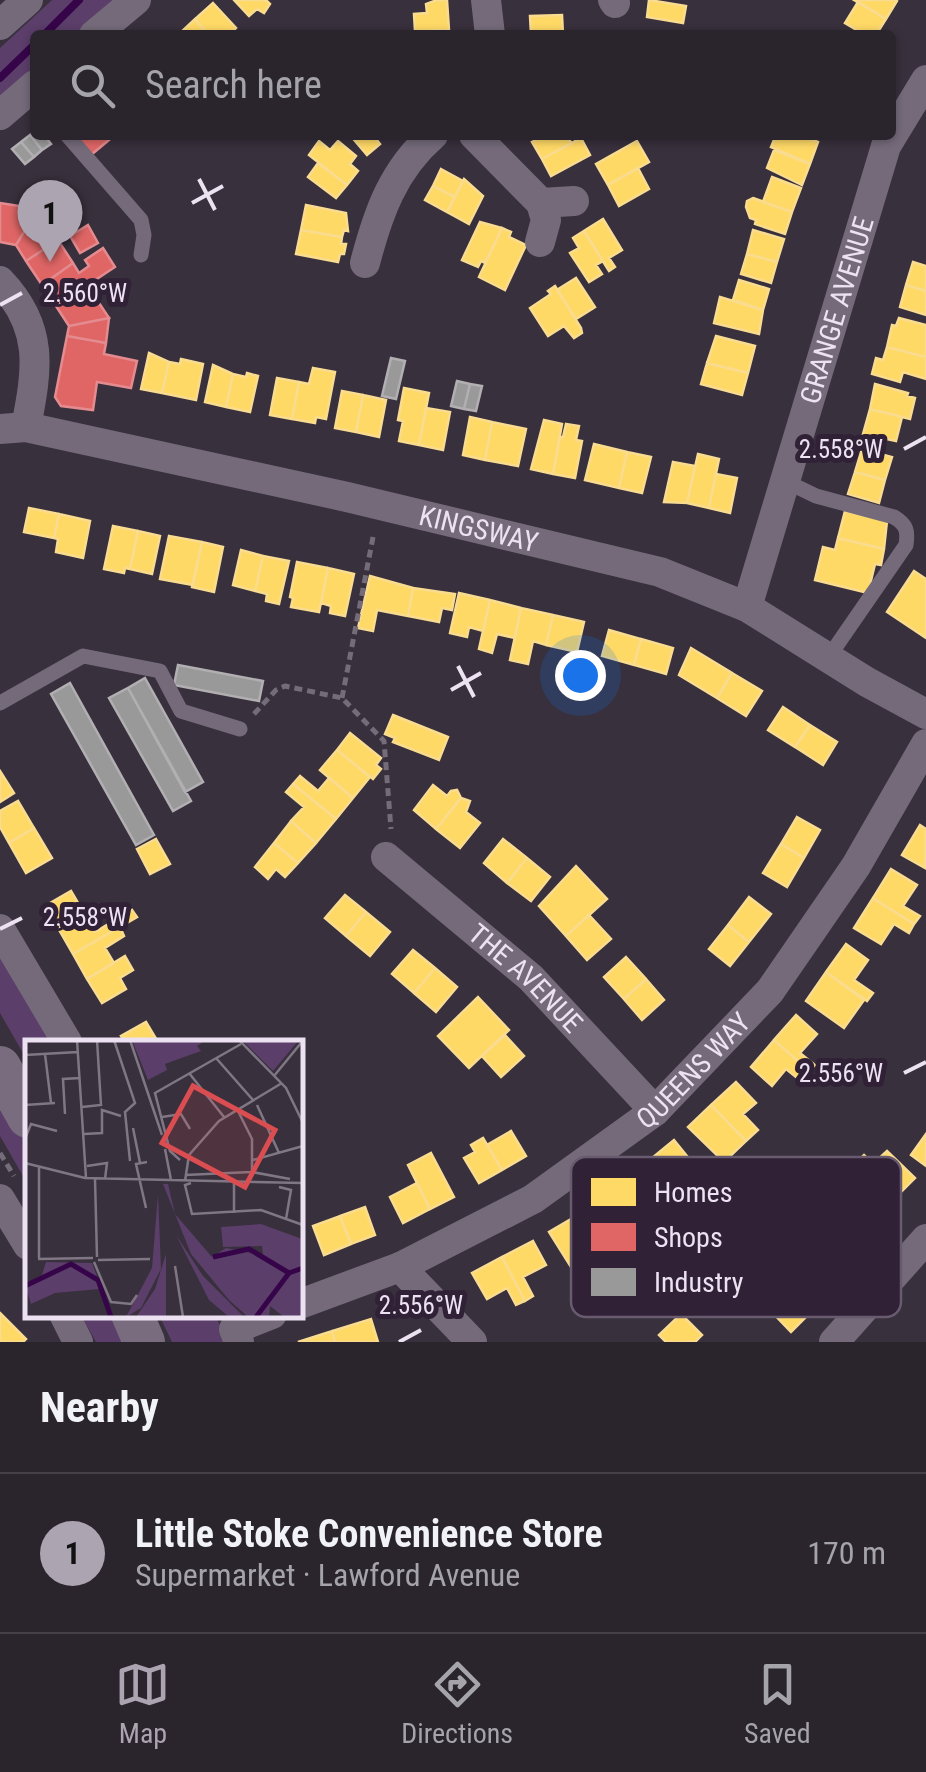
<!DOCTYPE html>
<meta charset="utf-8">
<style>
:root{--surface:#2a242d;--page:#363039;--text:#f1f3f6;--muted:#a5a4aa;--line:#464149;--accent:#ada4b2}
body{margin:0;font-family:"Roboto Condensed",sans-serif;background:var(--page);color:var(--text)}
.you{position:absolute;left:580px;top:675px;width:35px;height:35px;margin:-25px;border:8px solid #fff;border-radius:50%;background:#1a73e8;box-shadow:0 0 0 15px #1a73e833}
.badge{display:grid;place-items:center;width:65px;height:65px;border-radius:50%;background:var(--accent);color:#111;font-size:32px;font-weight:700}
.pin{position:absolute;translate:-50% -82px;filter:drop-shadow(0 2px 5px #0008)}
.pin::after{content:'';position:absolute;top:52px;width:35px;height:30px;background:inherit;clip-path:polygon(0 0,100% 0,50% 100%)}
.list{margin:0;padding:0;list-style:none}
h2{display:flex;justify-content:space-between;align-items:center;height:130px;margin:0;padding:0 40px;font-size:42px}
h2 small{font-size:32px;font-weight:400;color:var(--muted)}
.list li{display:grid;grid-template-columns:65px 1fr auto;gap:30px;align-items:center;box-sizing:border-box;height:160px;padding:0 40px;border-top:2px solid var(--line)}
.list b{display:block;font-size:38px;white-space:nowrap}
.list p{margin:0;font-size:32px;white-space:nowrap;color:var(--muted)}
.list em{font-size:32px;font-style:normal;color:var(--muted)}
.icon{flex:none;width:55px;height:55px;fill:none;stroke:currentColor;stroke-width:2;stroke-linecap:round;stroke-linejoin:round}
.map{position:relative;flex:none;width:926px;height:1342px;overflow:hidden}
.search{position:absolute;background:var(--surface);box-shadow:0 2px 8px #0004;left:30px;right:30px;top:30px;height:110px;display:flex;align-items:center;gap:25px;box-sizing:border-box;padding:0 35px;border-radius:10px;color:var(--muted);font-size:38px}
.sheet{height:290px;background:var(--surface)}
nav{display:flex;justify-content:space-around;align-items:center;box-sizing:border-box;height:140px;border-top:2px solid var(--line);background:var(--surface);font-size:28px;color:var(--muted)}
nav a{display:grid;justify-items:center;gap:5px}
nav .on{color:var(--accent)}
.map>svg:first-child{display:block}
</style>
<div class="map">
<svg width="926" height="1342" viewBox="0 0 926 1342">
<rect width="100%" height="100%" fill="#38303c"/>
<!-- green -->
<path fill="#5b3e6a" d="M52,0H126L84,35H35V76L0,102V48Z
M0,947L57,1042H28L27,1060L0,1013Z
M0,1086L27,1140V1183L0,1136Z
M81,1315H121L132,1342H96Z
M159,1315H215L228,1342H172Z"/>
<!-- homes -->
<path fill="#ffd966" stroke="#f9dc90" stroke-width="2.5" d="M234,0H266L270,4L264,13L257,9L249,16Z
M437,0H447L449,30L415,31L414,14L427,13L426,4Z
M649,0L686,6L683,23L647,17Z
M854,0H896L897,1L886,19Z
M858,2L886,19L876,35H865L845,23Z
M213,3L236,28L229,35H209L195,19Z
M562,15L563,34L531,35L530,16Z
M195,19L209,35H178Z
M350,135H373L380,144L367,155Z
M545,135H567L571,143L542,159L532,142Z
M776,135H801L818,142L810,164L771,147Z
M581,138L590,155L551,176L542,159Z
M319,141L330,150L338,141L356,156L350,164L358,171L347,185L309,155Z
M637,141L649,162L608,185L596,164Z
M774,150L810,164L802,185L767,168Z
M318,163L347,185L336,198L308,177Z
M638,168L649,189L619,206L608,185Z
M441,169L463,181L455,197L433,186Z
M772,177L801,188L792,212L763,202Z
M464,179L483,196L469,224L447,212Z
M433,186L455,197L447,212L425,200Z
M753,198L792,212L785,234L755,224L756,220L750,218L746,207L747,201Z
M306,205L346,213L348,231L344,230L342,237L301,230Z
M603,219L622,250L609,258L615,267L609,271L584,231Z
M480,222L502,228L485,263L481,261L478,267L462,260Z
M502,228L511,232L509,237L526,245L505,290L479,277Z
M301,230L342,237L341,244H346L344,254H340L338,262L296,254Z
M753,230L784,239L777,262L747,254Z
M584,231L603,261L596,265L602,274L589,282L570,253L579,248L573,238Z
M747,254L777,262L771,283L741,274Z
M913,262L926,266V291L906,285Z
M576,278L595,307L576,319L557,290Z
M739,280L769,289L763,310L733,300Z
M906,285L926,291V315L900,307Z
M555,286L581,328L582,333L574,338L564,326L548,336L530,308L551,294L548,291Z
M720,297L763,310L759,334L714,323Z
M899,318L926,325V357L887,347L892,325L896,326Z
M716,336L755,346L748,373L707,363Z
M887,347L926,357V379L903,372L900,382L872,374L876,358L883,360Z
M149,353L169,362L162,393L141,389Z
M181,359L203,364L196,400L162,393L169,362L180,364Z
M707,363L748,373L742,395L701,384Z
M213,365L233,374L226,407L205,402Z
M313,368L335,372L326,419L316,417L315,423L292,419L299,382L309,384Z
M247,373L258,376L250,412L226,407L233,374L246,377Z
M277,378L299,382L292,419L270,415Z
M875,384L908,393L907,396L915,398L910,419L870,409Z
M404,388L429,393L419,445L399,441L403,421L398,420Z
M342,391L363,395L356,432L335,428Z
M363,395L386,400L379,437L356,432Z
M426,408L450,412L443,450L419,445Z
M870,409L902,417L896,441L863,434Z
M470,417L492,422L485,460L463,455Z
M544,420L562,424L553,474L531,469Z
M492,422L526,429L518,466L485,460Z
M566,424L579,426L576,440L582,441L575,478L553,474L560,437H563Z
M594,444L627,452L619,488L585,480Z
M862,449L892,457L885,480L855,472Z
M627,452L651,457L642,493L619,488Z
M698,454L719,459L709,508L687,503Z
M673,462L695,466L687,503L664,502Z
M855,472L885,480L879,503L848,494Z
M716,474L737,478L730,513L709,508Z
M29,508L59,514L54,538L24,532Z
M845,511L887,521L884,549L838,538Z
M59,514L90,521L83,558L56,552L58,539L54,538Z
M113,526L138,531L130,569L125,568L124,573L104,569Z
M138,531L160,536L152,574L130,569Z
M169,536L202,542L193,585L160,579Z
M838,538L884,549L881,565L875,564L868,593L815,580L823,547L835,550Z
M202,542L223,547L214,592L192,587Z
M241,550L263,556L255,591L233,585Z
M263,556L289,561L279,604L266,601L267,594L255,591Z
M297,562L328,568L319,612L291,607L293,598L290,597Z
M328,568L354,574L345,616L330,613L331,606L321,603Z
M914,571L926,579V638L887,612Z
M370,576L413,588L408,616L377,610L373,631L358,628Z
M413,588L455,594L452,610L442,608L439,622L408,616Z
M459,593L490,600L483,631L469,627L467,637L450,633Z
M490,600L521,608L515,638L497,634L492,653L479,649Z
M521,608L553,615L546,645L533,641L528,664L510,660Z
M553,615L584,622L577,652L546,645Z
M609,630L641,639L634,665L602,656Z
M641,639L673,648L666,674L634,665Z
M691,648L732,673L717,698L679,675Z
M732,673L762,691L746,716L717,698Z
M783,707L810,725L795,747L768,730Z
M393,715L448,737L439,760L393,742L395,738L385,734Z
M810,725L837,742L823,765L795,747Z
M350,733L381,758L376,765L381,769L373,779L337,750Z
M337,750L370,777L353,798L320,770Z
M0,771L14,793L0,802Z
M300,776L318,791L329,778L353,798L336,819L293,784Z
M293,784L336,819L316,843L291,821L304,807L286,792Z
M433,785L447,796L451,791L457,790L461,798L436,829L414,810Z
M461,798L470,801L466,812L480,823L460,848L436,829Z
M18,801L34,828L9,843L0,827V811Z
M797,817L820,830L804,858L781,844Z
M291,821L316,843L298,863L274,843Z
M920,825L926,829L925,868L902,855Z
M34,828L52,858L26,873L9,843Z
M156,839L170,864L150,874L137,849Z
M503,839L527,858L507,883L484,863Z
M274,843L298,863L285,877L276,869L268,879L255,867Z
M781,844L804,858L787,887L763,873Z
M527,858L550,877L531,901L507,883Z
M576,866L607,899L566,936L539,906Z
M891,869L917,885L903,906L920,916L914,924L873,898Z
M71,891L84,913L58,928L45,906Z
M345,895L366,912L346,936L325,918Z
M749,897L771,914L749,942L728,925Z
M873,898L914,924L909,933L894,924L881,944L854,928Z
M132,910L137,917L73,954L58,928L84,913L95,932Z
M366,912L390,932L370,956L346,936Z
M589,915L611,939L587,960L566,936Z
M728,925L749,942L730,966L709,949Z
M120,927L124,936L105,948L114,963L87,979L73,954Z
M846,944L868,960L854,980L873,993L867,1001L826,972Z
M413,950L435,968L414,993L392,974Z
M125,956L133,970L120,978L126,989L102,1003L87,979Z
M626,957L646,979L624,999L604,977Z
M435,968L457,987L436,1012L414,993Z
M826,972L864,1000L844,1028L806,1001Z
M646,979L664,1000L642,1020L624,999Z
M478,997L509,1030L469,1068L438,1036Z
M796,1015L817,1034L800,1053L815,1065L809,1071L774,1040Z
M146,1022L158,1042H125L121,1036Z
M505,1035L524,1056L501,1077L482,1056Z
M774,1040L809,1071L801,1081L786,1069L772,1086L751,1067Z
M736,1082L756,1103L743,1114L758,1130L746,1141L711,1105Z
M711,1105L746,1141L724,1162L688,1127Z
M511,1131L526,1156L502,1170L487,1145Z
M926,1134V1166L911,1155Z
M483,1138L502,1170L479,1183L464,1158L475,1152L471,1145Z
M674,1140L691,1161L671,1177L685,1194L676,1201L646,1163Z
M887,1151L915,1178L899,1194L894,1189L876,1208L855,1188L865,1177L854,1165L864,1155L873,1164Z
M431,1153L454,1197L430,1209L408,1165Z
M417,1183L430,1209L403,1223L390,1197Z
M365,1207L375,1235L351,1244L340,1216Z
M578,1215L603,1255L595,1260L591,1254L571,1267L549,1232Z
M340,1216L351,1244L324,1255L313,1226Z
M533,1241L546,1265L523,1277L533,1296L525,1301L502,1257Z
M502,1257L525,1301L516,1305L507,1288L487,1299L472,1273Z
M793,1288L814,1309L791,1332L770,1310Z
M0,1313L26,1339L23,1342H0Z
M681,1314L702,1335L695,1342H666L659,1335Z
M371,1319L378,1342H335L332,1331Z
M332,1331L335,1342H298Z"/>
<!-- shops -->
<path fill="#e06666" stroke="#e48b90" stroke-width="2.5" d="M73,135H115L91,155Z
M0,203L38,209L16,245L0,242Z
M57,203L67,217L56,224L46,210Z
M38,209L58,240L26,261L16,245Z
M88,225L98,243L80,253L70,236Z
M58,240L73,263L42,285L26,261Z
M103,248L115,267L56,306L42,285L73,263L79,273L89,266L85,260Z
M87,285L109,318L69,326L56,306Z
M109,318L106,343L67,336L69,326Z
M67,336L106,343L104,354L137,361L131,388L97,382L93,410L61,406L55,397Z"/>
<!-- industry -->
<path fill="#999" stroke="#b2afb3" stroke-width="2.5" d="M35,131V135H44L51,144L42,150L30,135Z
M30,135L42,150L34,157L21,142Z
M21,142L34,157L25,164L12,149Z
M391,358L405,361L396,399L382,396Z
M457,381L470,384L464,409L451,406Z
M470,384L482,386L476,411L464,409Z
M178,665L263,681L259,701L174,685Z
M145,678L203,782L185,792L128,688Z
M70,683L154,835L136,845L51,694Z
M128,688L191,801L173,811L109,698Z"/>
<g fill="none" stroke-linecap="round" stroke-linejoin="round">
<!-- stream -->
<path stroke="#360449" stroke-width="8" d="M44,35L79,0
M0,78L35,44"/>
<!-- path -->
<path stroke="#746c79" stroke-width="5" stroke-dasharray="8 5" stroke-linecap="butt" d="M342,698L374,532
M254,714L276,690L285,686L342,698L384,741L391,829
M0,1153L14,1176"/>
<!-- lane -->
<path stroke="#746a7a" stroke-width="15" d="M67,135L141,220L144,235L141,255
M785,481L816,496L894,517C907,525 908,531 906,545L828,658
M0,703L83,656L160,671L181,711L240,729
M812,1202L776,1241L854,1320"/>
<!-- street -->
<g stroke="#746a7a" stroke-width="30">
<path d="M486,0L490,35"/>
<path d="M613,0L615,3"/>
<path d="M0,25L28,0"/>
<path d="M94,35L136,0"/>
<path d="M0,115L35,85"/>
<path d="M474,135L541,203L546,220L540,242"/>
<path d="M541,203L574,201"/>
<path d="M365,263C378,213 393,170 433,135"/>
<path d="M0,281C45,328 37,370 26,427"/>
<path id="s1" d="M0,429L26,427L347,497L660,572L747,607L867,682L926,714"/>
<path id="s2" d="M747,607L886,146L926,80"/>
<path id="s3" d="M386,857L531,978L655,1111"/>
<path d="M0,929L67,1042"/>
<path d="M0,1199L28,1245"/>
<path d="M400,1267L472,1342"/>
<path id="s4" d="M300,1304L400,1267L533,1199L655,1111L770,991L856,866L926,744"/>
<path d="M64,1314L78,1342"/>
<path d="M239,1342L234,1329L272,1314"/>
<path d="M834,1342L926,1239"/>
</g>
<!-- secondary -->
<path stroke="#786c7e" stroke-width="42" d="M0,1067L28,1117
M132,1314L144,1342"/>
</g>
<!-- ticks -->
<path fill="none" stroke="#ece2f1" stroke-width="4" d="M199,179L215,210M192,203L223,186M0,305L22,293M904,449L926,437M458,666L474,697M451,690L481,673M0,929L22,918M904,1073L926,1062M399,1342L421,1330"/>
<g text-anchor="middle" dominant-baseline="central" stroke-width="10" stroke-linejoin="round" paint-order="stroke">
<!-- street labels -->
<g font-size="28" fill="#ece2f1" stroke="#302137">
<text stroke="none"><textPath href="#s2" startOffset="310">GRANGE AVENUE</textPath></text>
<text stroke="none"><textPath href="#s1" startOffset="490">KINGSWAY</textPath></text>
<text stroke="none"><textPath href="#s3" startOffset="185">THE AVENUE</textPath></text>
<text stroke="none"><textPath href="#s4" startOffset="462">QUEENS WAY</textPath></text>
</g>
</g>
<!-- overview -->
<g transform="translate(25 1040)">
<rect width="278" height="278" fill="#38303c"/>
<path d="M107,0H181L172,6L176,11L140,24L142,30L123,40ZM217,0H274L248,31ZM138,144H143L150,174L187,217L201,208L238,215L237,206L198,207L196,187L236,184L277,199V277H259L245,266L244,277H223L204,260L166,214ZM133,154L136,229L116,268L101,277L127,228ZM151,195L178,236L219,277H204L184,260ZM141,214V277H111L130,249ZM21,222L67,223L87,277L75,249L30,253L6,264L0,245L17,235Z" fill="#5b3e6a"/>
<path fill="none" stroke="#360449" stroke-width="5" d="M188,217L224,209L264,233M0,246L46,224L73,240L86,277M231,277L264,233L278,228"/>
<path fill="none" stroke="#807784" stroke-width="2.5" d="M52,0L61,138M89,0L110,63L100,72L105,121M105,0L137,95M214,0L261,48L278,83M20,14L26,63M0,15L53,12M191,18L228,60M164,33L199,77M249,36L276,3M0,65L30,63M232,65L254,113M57,67L76,65L72,0M212,69L227,99V132L265,139M40,74L38,39L55,38M137,77L156,74L165,89M108,88L115,123M59,94L77,93V70L96,76M0,99L6,84L32,91M140,109L146,140M155,120L145,111L130,53L216,4M228,120L278,106M0,123L60,138L278,143M14,126V218M62,126L82,123L80,139M160,135L226,132M70,139L72,217M160,141L164,115L194,81L257,43M166,143L160,145L167,174L236,170L278,185M254,147L266,150L261,179M121,168L111,124L122,122M209,173V143L215,142M13,219L68,218M73,220L125,219M69,222L86,262L106,264L112,255M150,226L158,277"/>
<path fill="#da4d50" fill-opacity="0.15" stroke="#da4d50" stroke-width="5" d="M168,46L250,90L220,147L137,103Z"/>
<rect width="278" height="278" fill="none" stroke="#ece2f1" stroke-width="5"/>
</g>
<!-- legend -->
<rect x="571" y="1157" width="330" height="160" rx="15" fill="#302137" stroke="#685b6f" stroke-width="2.5"/>
<rect x="591" y="1178" width="45" height="28" fill="#ffd966"/>
<rect x="591" y="1223" width="45" height="28" fill="#e06666"/>
<rect x="591" y="1268" width="45" height="28" fill="#999"/>
<g font-size="28" fill="#ece2f1">
<text x="654" y="1202">Homes</text>
<text x="654" y="1247">Shops</text>
<text x="654" y="1292">Industry</text>
</g>
<g font-size="25" text-anchor="middle" fill="#ece2f1" stroke="#302137" stroke-width="10" stroke-linejoin="round" paint-order="stroke">
<text x="85" y="302">2.560°W</text>
<text x="841" y="458">2.558°W</text>
<text x="85" y="926">2.558°W</text>
<text x="841" y="1082">2.556°W</text>
<text x="421" y="1314">2.556°W</text>
</g>
</svg>
<div class="you"></div>
<div class="pin badge" style="left:50px;top:262px">1</div>
<div class="search"><svg class="icon" aria-label="search" viewBox="0 0 24 24"><circle cx="10" cy="10" r="6"/><path d="M15 15l6 6"/></svg>Search here</div>
</div>
<section class="sheet">
<h2>Nearby<small></small></h2>
<ul class="list">
<li><span class="badge">1</span><div><b>Little Stoke Convenience Store</b><p>Supermarket · Lawford Avenue</p></div><em>170 m</em></li>
</ul>
</section>
<nav>
<a class="on"><svg class="icon" aria-label="map" viewBox="0 0 24 24"><path d="M3 6l6-2 6 2 6-2v14l-6 2-6-2-6 2zM9 4v14M15 6v14"/></svg>Map</a>
<a><svg class="icon" aria-label="directions" viewBox="0 0 24 24"><path d="M12 3l9 9-9 9-9-9zM9 14v-3h6M13 9l2 2-2 2"/></svg>Directions</a>
<a><svg class="icon" aria-label="saved" viewBox="0 0 24 24"><path d="M7 4h10v16l-5-4-5 4z"/></svg>Saved</a>
</nav>
